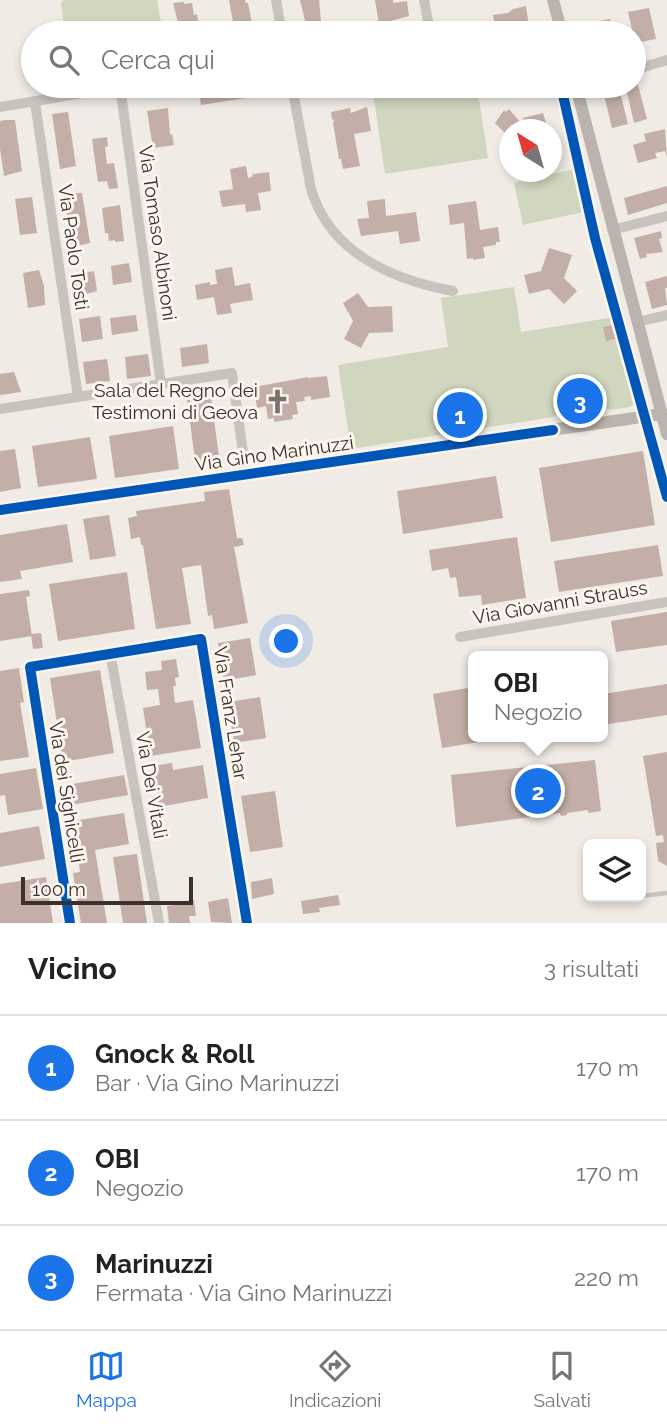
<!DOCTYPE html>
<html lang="it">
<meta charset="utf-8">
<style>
:root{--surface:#fff;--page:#f6f6f6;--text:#222;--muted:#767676;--line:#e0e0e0;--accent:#1a73e8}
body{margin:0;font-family:Raleway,sans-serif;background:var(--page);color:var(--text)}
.controls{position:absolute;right:21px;bottom:21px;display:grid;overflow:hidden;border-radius:10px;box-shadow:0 4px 10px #0003}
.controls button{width:63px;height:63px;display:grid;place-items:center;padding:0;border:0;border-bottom:2px solid var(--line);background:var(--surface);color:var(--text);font:35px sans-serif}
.compass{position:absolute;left:499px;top:119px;width:63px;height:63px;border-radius:50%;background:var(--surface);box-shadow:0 4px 10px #0003;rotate:323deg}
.scale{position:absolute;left:21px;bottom:18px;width:172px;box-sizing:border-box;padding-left:7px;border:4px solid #3b302b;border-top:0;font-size:19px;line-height:24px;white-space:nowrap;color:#3b302b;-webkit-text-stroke:5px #fbf5ee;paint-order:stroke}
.you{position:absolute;left:287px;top:642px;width:24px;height:24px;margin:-18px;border:5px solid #fff;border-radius:50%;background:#1a73e8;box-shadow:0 0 0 10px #1a73e833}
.badge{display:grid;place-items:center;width:46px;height:46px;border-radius:50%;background:var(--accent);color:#fff;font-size:23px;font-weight:700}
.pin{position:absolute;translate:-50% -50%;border:4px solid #fff;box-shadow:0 2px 7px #0006}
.popup{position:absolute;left:468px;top:651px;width:140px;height:91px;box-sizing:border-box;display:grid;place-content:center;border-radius:10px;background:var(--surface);filter:drop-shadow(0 2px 5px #0005);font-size:23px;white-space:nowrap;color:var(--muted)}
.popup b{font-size:26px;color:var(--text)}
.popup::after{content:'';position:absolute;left:50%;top:100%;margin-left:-14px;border:14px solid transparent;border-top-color:var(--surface)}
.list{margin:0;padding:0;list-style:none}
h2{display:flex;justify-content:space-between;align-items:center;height:91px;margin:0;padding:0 28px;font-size:30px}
h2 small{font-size:23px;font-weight:400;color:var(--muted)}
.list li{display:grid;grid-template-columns:46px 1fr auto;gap:21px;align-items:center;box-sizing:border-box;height:105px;padding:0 28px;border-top:2px solid var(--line)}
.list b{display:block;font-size:26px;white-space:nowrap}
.list p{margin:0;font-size:23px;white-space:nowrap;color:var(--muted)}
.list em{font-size:23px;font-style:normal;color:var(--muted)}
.icon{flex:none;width:38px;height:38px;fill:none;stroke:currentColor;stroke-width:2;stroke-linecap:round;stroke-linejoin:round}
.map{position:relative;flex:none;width:667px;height:923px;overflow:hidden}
.search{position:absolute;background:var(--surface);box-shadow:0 4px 10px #0003;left:21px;right:21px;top:21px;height:77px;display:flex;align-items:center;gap:18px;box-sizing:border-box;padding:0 24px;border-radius:38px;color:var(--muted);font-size:26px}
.sheet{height:406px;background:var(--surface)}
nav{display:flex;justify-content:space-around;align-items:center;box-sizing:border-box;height:98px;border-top:2px solid var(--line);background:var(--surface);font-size:19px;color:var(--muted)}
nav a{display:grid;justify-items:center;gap:4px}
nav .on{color:var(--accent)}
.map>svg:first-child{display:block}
</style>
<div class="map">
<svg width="667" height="923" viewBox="0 0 667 923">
<rect width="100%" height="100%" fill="#f0ebe5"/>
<!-- green -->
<path fill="#d1d6bf" d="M63,0H157L163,33H65L61,3Z
M372,86H477L488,158L385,174Z
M578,168L588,211L523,225L514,183Z
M514,287L521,332L615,317L637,401L630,407L610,410C585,396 575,401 553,417L351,449L338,365L448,347L441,298Z"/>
<!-- building -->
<path fill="#c3afa7" d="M229,0H245L246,3H248L254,33H235Z
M300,0H319L321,21H323L325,33H308Z
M375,0H393V3L407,1L409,16L379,24Z
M184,2V4L192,3L194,15L197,14L200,33H175L180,31L173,3Z
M526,6L530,33H515L514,29L496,33L493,15L508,13L513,9Z
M649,8L656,39L635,43L628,12Z
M610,19L614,33H580L579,27L592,23L593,30L597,29L595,22Z
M638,85L647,119L634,123L626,88Z
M213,86H276L278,93L201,105L198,88Z
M619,88L628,124L612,128L603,91Z
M367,107L371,131L354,134L360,166L343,169L341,159H339L333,123L334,119L332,120L331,112L350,108L351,113Z
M168,108L170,135L172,134L174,145L153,148L147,111Z
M509,109L520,122L524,121L523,118L543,113L548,130H510V132L506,134L495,123L504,110L506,112Z
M68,112L76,166L60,169L52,114Z
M5,120H15L22,171L4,176L0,149V121Z
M665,129L667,157L665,151L655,153L657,158L638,163L633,145L646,141L644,134Z
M107,137L108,146L105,147L107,164L114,163L118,188L109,189L107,181L98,182L92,139Z
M246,166L248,178L252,177L253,174L269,172L271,191L258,193L261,210L246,212L245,204L222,207L219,191L233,189L230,169Z
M667,186V203L628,215L624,198Z
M75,193H82L90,243L72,247L64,195Z
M32,197L37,233L20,235L15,199Z
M385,199L386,216L416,212L420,241L400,244L398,231L361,236L357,219L369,218L367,201Z
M476,201L480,230L498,227L500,242H496V245L483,247L485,258L473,260V258L467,259L464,223L450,225L448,205Z
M120,205L124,241L115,242V240L109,241L108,233H105L102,208Z
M661,231L662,238L659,239L663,252L646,254L647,257L640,259L634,238Z
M549,248L572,255L564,278L577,291L564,304L549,289L529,294L524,275L541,271Z
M129,263L132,282L113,285L111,266Z
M232,267L235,286L250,283L253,300L230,304L232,313L217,315L214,297L197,300L195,285L210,282V285L217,284L215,270Z
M39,270L44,286L45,305L28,308L23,273Z
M94,271L97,291L78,296L75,275Z
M667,276V288H665L667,305L652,309L645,282Z
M358,293L368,307L392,306L393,332L369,333L361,348L344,339L353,321L343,303Z
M136,315L138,331L112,335L110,318Z
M100,316L103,339L82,342L79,319Z
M615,325L618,338L606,341L603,327Z
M207,344L209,363L182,367L180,348Z
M148,354L151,376L127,379L125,357Z
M107,359L110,381L86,384L83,362Z
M14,372L21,392L0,395V374Z
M327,376L330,397L311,400V396L304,397L305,401L296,402L298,414L292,415L293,419L274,422V418L268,419L266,406L257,408L254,387L308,377V378Z
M211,397L220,464L196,467L187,400Z
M466,407L468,421L455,423L453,408Z
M173,426L179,469L115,478L109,436Z
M90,437L97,479L38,487L32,446Z
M15,449L21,488L0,492V451Z
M643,451L655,525L551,542L539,468Z
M496,476L503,518L403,534L397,491Z
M229,489L237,538H242L244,545L234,547L248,623L214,629L212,615L208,616L201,565L182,568L191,624L156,629L143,545H141L140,537L131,539L128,518L137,516L136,511L205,501L204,492Z
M109,515L116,556L90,560L83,519Z
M67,524L73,562L20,571L22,579L0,582V535Z
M517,537L526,598L482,605L481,595L459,597L456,577L450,578L448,568L432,571L429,550Z
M658,545L663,576L559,592L554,561Z
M127,572L135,629L58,641L49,584Z
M29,590L30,596L26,597L32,636L0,641V594Z
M667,612V645L616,652L611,621Z
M41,633L43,648L33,649L31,634Z
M250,638L256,675L224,681L218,643Z
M176,659L179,677L175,678L176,686H173L175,703L193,700L201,748L150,756L143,708L160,705L158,689L147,690L145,672L162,670L161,661Z
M19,668L24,702L20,703L29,757L0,761V671Z
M100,670L114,753L63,762L50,678Z
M667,684V715L603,725V694Z
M473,687V737L504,738L442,748L433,694Z
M260,697L266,738L234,743L228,702Z
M667,752V866L658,861L656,843L664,842L663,835L656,836L643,756Z
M595,760L601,811L588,813V810L567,813V815L561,816L560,813L456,827L451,775Z
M172,763L173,770L203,765L208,798L159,807L152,766Z
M36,768L43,809L8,815L5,795L0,796V774Z
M124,775L128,795L70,805L67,785Z
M275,791L283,847L250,852L241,796Z
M124,813L129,844L95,850L107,923H81L73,873L80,872L79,864H75L73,853H77L72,821Z
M39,826L45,859L0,867V833Z
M137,854L147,923H123L113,857Z
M46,877L53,923H0V884Z
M272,878L274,894L252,899L251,882Z
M338,895L340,905L319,908L320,912L303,914L301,901Z
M228,898L232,923L211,922L208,902Z
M194,900L196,916H189L190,923H169L167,906L187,903L186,901Z"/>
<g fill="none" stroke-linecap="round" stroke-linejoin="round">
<!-- lane -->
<path stroke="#c9c3be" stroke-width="4.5" d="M641,896L667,893"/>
<!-- street -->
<path stroke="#c9c3be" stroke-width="10" d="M276,0L282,33
M421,33L428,21L424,0
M634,70L667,60
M120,86L161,384
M292,86L311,189C330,253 393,280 453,291
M35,102L78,397
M0,107L124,86
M612,230L667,216
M637,322L667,315
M0,409L232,373L246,474
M460,637L667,602
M110,652L159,923
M70,923L30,667L201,639L247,923"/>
<!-- secondary -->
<path stroke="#bab3ae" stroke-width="12" d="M553,0L562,33
M576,86L667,434
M0,510L662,414"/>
<defs>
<path id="cycleway" d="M561,86L595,238L667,497
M0,510L553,430
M70,923L30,667L201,639L247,923"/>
</defs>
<!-- cycleway casing -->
<use href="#cycleway" stroke="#fbf5ee" stroke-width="15"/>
<!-- cycleway -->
<use href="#cycleway" stroke="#0057b8" stroke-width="10"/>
</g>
<!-- icons -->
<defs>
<symbol id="church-bare" viewBox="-9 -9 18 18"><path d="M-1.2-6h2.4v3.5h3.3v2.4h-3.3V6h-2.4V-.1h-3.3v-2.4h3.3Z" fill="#7a716c" stroke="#fbf5ee" stroke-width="2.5" paint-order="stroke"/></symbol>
</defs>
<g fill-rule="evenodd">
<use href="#church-bare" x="260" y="384" width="35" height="35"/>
</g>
<g text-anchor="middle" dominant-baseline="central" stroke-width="6" stroke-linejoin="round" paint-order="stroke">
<!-- street labels -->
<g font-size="19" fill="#3b302b" stroke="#fbf5ee">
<text transform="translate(158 233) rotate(82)">Via Tomaso Albinoni</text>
<text transform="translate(74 247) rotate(82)">Via Paolo Tosti</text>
<text transform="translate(274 453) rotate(-8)">Via Gino Marinuzzi</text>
<text transform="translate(560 602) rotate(-10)">Via Giovanni Strauss</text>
<text transform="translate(231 713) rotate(81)">Via Franz Lehar</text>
<text transform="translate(152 785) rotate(80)">Via Dei Vitali</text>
<text transform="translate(67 792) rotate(81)">Via dei Sighicelli</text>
</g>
<!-- poi labels -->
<g font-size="19" fill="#3b302b" stroke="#fbf5ee" text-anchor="end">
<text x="258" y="390">Sala del Regno dei<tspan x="258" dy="22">Testimoni di Geova</tspan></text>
</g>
</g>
</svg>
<div class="controls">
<button><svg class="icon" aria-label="layers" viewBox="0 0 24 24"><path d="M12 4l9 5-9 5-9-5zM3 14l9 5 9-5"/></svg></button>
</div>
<svg class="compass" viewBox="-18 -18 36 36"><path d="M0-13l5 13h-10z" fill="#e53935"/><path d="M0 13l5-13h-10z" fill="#767676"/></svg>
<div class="scale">100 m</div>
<div class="you"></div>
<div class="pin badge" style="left:460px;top:415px">1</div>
<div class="pin badge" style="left:538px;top:791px">2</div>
<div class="popup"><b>OBI</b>Negozio</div>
<div class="pin badge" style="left:580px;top:401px">3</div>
<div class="search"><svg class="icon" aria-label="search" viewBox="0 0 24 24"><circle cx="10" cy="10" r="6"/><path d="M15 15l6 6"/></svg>Cerca qui</div>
</div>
<section class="sheet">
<h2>Vicino<small>3 risultati</small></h2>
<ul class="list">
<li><span class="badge">1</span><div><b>Gnock &amp; Roll</b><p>Bar · Via Gino Marinuzzi</p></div><em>170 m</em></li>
<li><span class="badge">2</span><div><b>OBI</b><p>Negozio</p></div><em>170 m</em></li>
<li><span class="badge">3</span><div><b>Marinuzzi</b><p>Fermata · Via Gino Marinuzzi</p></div><em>220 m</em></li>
</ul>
</section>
<nav>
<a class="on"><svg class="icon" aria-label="map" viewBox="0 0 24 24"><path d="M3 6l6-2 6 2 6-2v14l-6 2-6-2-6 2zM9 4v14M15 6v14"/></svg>Mappa</a>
<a><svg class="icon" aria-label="directions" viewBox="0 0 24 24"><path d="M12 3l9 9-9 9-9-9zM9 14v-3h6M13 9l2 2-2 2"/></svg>Indicazioni</a>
<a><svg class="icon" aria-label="saved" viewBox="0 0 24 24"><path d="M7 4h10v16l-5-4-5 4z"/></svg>Salvati</a>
</nav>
